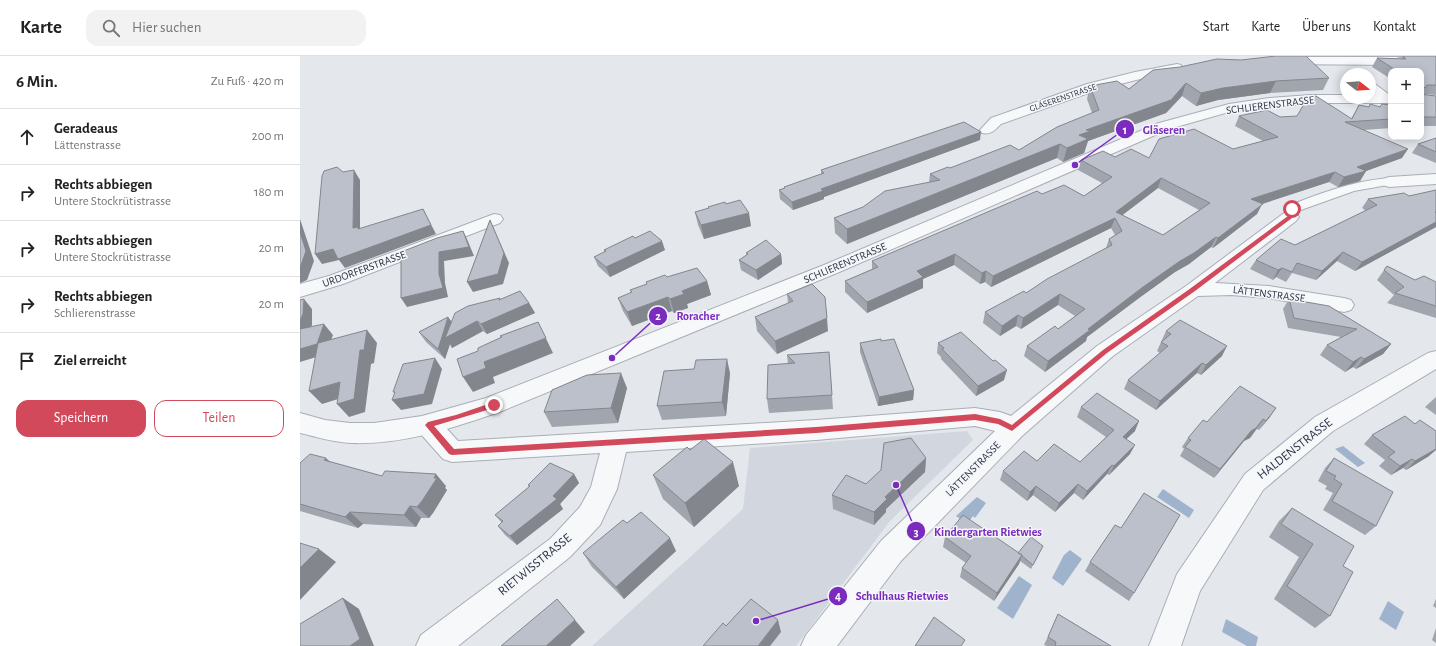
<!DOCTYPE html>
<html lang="de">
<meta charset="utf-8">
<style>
:root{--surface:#fff;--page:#f2f2f2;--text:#222;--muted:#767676;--line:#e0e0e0;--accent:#d1495b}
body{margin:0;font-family:"Alegreya Sans",sans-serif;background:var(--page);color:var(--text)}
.controls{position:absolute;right:12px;top:12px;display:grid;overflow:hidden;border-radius:8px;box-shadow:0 2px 10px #0003}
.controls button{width:36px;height:36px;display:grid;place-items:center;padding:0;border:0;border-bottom:1px solid var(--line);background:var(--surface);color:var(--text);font:20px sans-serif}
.compass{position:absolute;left:1040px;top:12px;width:36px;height:36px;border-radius:50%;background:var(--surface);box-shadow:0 2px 10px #0003;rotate:107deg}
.stop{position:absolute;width:12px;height:12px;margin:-9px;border:3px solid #d1495b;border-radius:50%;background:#fff}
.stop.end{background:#d1495b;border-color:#fff;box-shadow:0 1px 4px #0008}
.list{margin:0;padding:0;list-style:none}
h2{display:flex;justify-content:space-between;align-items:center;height:52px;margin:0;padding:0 16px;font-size:17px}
h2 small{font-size:13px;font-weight:400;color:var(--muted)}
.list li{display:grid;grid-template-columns:26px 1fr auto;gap:12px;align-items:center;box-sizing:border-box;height:56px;padding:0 16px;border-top:1px solid var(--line)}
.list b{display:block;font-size:15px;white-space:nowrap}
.list p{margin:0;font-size:13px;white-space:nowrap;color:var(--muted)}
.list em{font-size:13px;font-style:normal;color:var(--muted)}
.actions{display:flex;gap:8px;padding:12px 16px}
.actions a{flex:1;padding:9px 0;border:1px solid var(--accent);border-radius:12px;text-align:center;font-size:14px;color:var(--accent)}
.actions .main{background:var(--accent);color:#fff}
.icon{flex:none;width:22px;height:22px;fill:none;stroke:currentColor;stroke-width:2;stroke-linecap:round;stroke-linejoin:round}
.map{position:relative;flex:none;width:1136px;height:590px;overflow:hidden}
header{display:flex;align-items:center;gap:24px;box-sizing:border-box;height:56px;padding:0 20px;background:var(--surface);border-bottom:1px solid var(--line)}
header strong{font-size:19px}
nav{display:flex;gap:22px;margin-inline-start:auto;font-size:14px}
.search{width:280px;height:36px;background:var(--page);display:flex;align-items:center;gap:10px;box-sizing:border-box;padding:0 14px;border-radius:12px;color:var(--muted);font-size:15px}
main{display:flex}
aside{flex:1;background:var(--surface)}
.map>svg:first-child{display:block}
</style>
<header>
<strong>Karte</strong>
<div class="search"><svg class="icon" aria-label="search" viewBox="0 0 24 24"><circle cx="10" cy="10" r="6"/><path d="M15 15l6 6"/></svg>Hier suchen</div>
<nav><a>Start</a><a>Karte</a><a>Über uns</a><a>Kontakt</a></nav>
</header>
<main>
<aside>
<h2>6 Min.<small>Zu Fuß · 420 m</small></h2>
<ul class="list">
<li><svg class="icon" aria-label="ahead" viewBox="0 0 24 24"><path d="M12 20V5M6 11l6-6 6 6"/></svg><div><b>Geradeaus</b><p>Lättenstrasse</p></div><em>200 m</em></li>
<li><svg class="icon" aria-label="right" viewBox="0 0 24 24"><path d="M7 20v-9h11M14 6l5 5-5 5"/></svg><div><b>Rechts abbiegen</b><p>Untere Stockrütistrasse</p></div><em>180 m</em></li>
<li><svg class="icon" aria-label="right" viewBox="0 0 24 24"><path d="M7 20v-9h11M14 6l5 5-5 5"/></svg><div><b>Rechts abbiegen</b><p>Untere Stockrütistrasse</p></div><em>20 m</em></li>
<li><svg class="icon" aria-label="right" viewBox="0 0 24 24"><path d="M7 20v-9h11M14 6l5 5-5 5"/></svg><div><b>Rechts abbiegen</b><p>Schlierenstrasse</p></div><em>20 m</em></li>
<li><svg class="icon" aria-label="arrive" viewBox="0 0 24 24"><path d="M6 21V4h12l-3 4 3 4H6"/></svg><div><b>Ziel erreicht</b></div></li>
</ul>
<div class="actions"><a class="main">Speichern</a><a>Teilen</a></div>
</aside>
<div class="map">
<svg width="1136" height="590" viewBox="0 0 1136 590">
<rect width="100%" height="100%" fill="#e4e7ec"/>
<!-- built -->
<path fill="#d2d6de" d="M667,375L673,384L590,465L496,590H292L443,453L450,392Z"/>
<!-- water -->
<path fill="#9fb4cc" d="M1043,390L1065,407L1058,411L1035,393Z
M863,433L894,454L889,462L857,441Z
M677,441L686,447L675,462L673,460L667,468L656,460Z
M770,494L782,503L763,530L752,522L764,499Z
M719,520L732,529L713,563L697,552Z
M1088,545L1104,556L1096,574L1079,563Z
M926,563L958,581L956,590H947L922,576Z"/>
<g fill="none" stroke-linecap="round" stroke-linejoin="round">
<defs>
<path id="pedestrian" d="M1089,122L1093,124L1095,126L1093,128L1054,135L998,155L994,164H986L984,161L988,150C1021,137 1053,125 1089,122Z"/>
<path id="minor" d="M981,1H1096L1100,2L1102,5L1100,8L1096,9L977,8L975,5L977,2Z
M877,8L881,9L883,12L881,15L836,24L797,34L701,68C695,74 691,79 682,77L680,74L691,62L787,28L835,16Z
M1070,27L1075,28L1091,40V46H1081L1070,37Z
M1136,118V128L1089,131L1083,129L1081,126L1083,123L1089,121Z
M990,156L996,157L999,161L996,165L915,227L969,230L1044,242L1051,244L1054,249L1051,254L1044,256L969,242L931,239L898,240L813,300L722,380L601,505L537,590H501L506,579L581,485L695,375L675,370L516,384L326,396L317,433L300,469L270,501L158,590H116L121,579L250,483L280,451L291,431L300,397L152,406L143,403L119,376L116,369L119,362L128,359L137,362L158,385L516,364L675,352L700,356L711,360L797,290L886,230L984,157Z
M194,158L200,159L203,163L200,167L43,228L0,241V228L29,220Z
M1136,295V313L1033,375L963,434L900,535L881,590H849L877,518L945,418L1015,361L1128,297Z"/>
<path id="tertiary" d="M1010,39H1046V42H1070V39H1091V47H1030L969,50L929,56L869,73L537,217L202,355C153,372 103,389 51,387C33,386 17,381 0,377V357L25,364L50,367H74L122,360L186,342L524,209L859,67L929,48L969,42Z"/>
</defs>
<!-- pedestrian casing -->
<use href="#pedestrian" stroke="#a9aeb7" stroke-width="2"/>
<!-- minor casing -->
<use href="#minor" stroke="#a9aeb7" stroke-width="2"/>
<!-- tertiary casing -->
<use href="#tertiary" stroke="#a9aeb7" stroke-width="2"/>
<!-- pedestrian -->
<use href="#pedestrian" fill="#f7f8fa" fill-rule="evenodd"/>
<!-- minor -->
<use href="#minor" fill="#f7f8fa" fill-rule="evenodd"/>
<!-- tertiary -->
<use href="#tertiary" fill="#f7f8fa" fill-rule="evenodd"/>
</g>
<!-- wall -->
<path fill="#a1a5ae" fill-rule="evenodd" d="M1089,0H1136V39L1125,38L1127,39L1136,40V70H1121V43L1125,38H1122L1121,39V15H1091V23L1072,11L1077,2L1102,3L1101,1Z
M853,14L1029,22L1023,34L970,37L918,44L896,50L882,40L866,57L788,85L784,97L763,106L757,102L547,188L535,177L534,162L629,126L630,118L650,112L719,94L792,57L787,43L790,30L829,33Z
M1059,49L1069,51H1080L1091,49V72L1064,74L1102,102L1066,115L1060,125L1038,131L1029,126L962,148L957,158L913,192L911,191L889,208L875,216L839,242L787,281L786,285L745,316L724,300L727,290L758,273L775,260L758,249L721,273L716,270L700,280L683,267L685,256L726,237L806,192L809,183L815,179L811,172L691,231L685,226L680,228L654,209L623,223V232L567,257L545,236V225L572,213V205L742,138L784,140L802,127L778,114L781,104L815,101L849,102L933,93L963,85L935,70L939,60L1051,63ZM858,132L899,154L863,179L822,159Z
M1136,82V107L1112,97L1118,88Z
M680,84L524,141V143L493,154L480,143L479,134L484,132V131L521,118V114Z
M1136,134V171L1055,215L1037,205L1016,224L992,217L986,226L976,221L973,224L950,213L956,204L995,189L1066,155L1062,152L1068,143L1109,140Z
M426,148L451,170L404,183L398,169L395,156L408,153V151Z
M335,182L365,194L310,221L298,210L294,201L305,196L304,194Z
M446,197L481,198L482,208L458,224L441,214L439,204L447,199Z
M1087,210L1115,224L1136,226V262L1087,247L1094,239L1077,224Z
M367,221L407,225L411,239L387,248L388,252L374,257L372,255L332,270L323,255L318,242L331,237L330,234L346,229V226Z
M487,238L528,275L477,298L457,275L455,261L488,247Z
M201,243L229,247L235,257L187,278L183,275L152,292L150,288L145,303L126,286L119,276L148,261L152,266Z
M989,243L1091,288L1083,298L1056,313L1053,311L1045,316L1020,299L1027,289L1041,281L988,272L983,253Z
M866,275L922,300L901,319L897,317L856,354L824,333L828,324L860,297L857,295Z
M581,285L614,334L613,344L578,350L560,296V287Z
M638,287L704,324L676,340L641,303V301L637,297Z
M529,296L533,353L469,357L467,343L488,308L487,299Z
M394,313L430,317L426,360L362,364L357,350Z
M327,332L318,367L252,371L244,356Z
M1136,341V359L1125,351Z
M781,351L835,375L826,383L830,398L809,419L807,418L783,444L774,437L755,456L733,439L727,445L700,424L703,415L737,405L780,406L806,381L777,361Z
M970,361L959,374L957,373L950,382L944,385L914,422L880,400L884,393L882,391L888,382L907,366Z
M1115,368L1129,400L1106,414L1103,412L1091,419L1079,410L1085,404L1064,388L1072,379Z
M626,402L625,416L586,453V456L574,469L533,453L532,439L566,428Z
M1034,402L1076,470L1065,479L1023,454L1033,437L1025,433L1027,430L1018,425L1025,412Z
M30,406L82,420L146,430L145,432L147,434L133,457L129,462H121L116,471L63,468L58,472L0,455V407Z
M274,418L279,427L260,448L263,453L217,489L205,479L198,470L202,467L195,459L229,431L228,429Z
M353,419L439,430L394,471L363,443Z
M992,452L1043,510L1030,560L1015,572L974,543L999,501L969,481L979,465Z
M327,467L376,495L324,543L292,511L283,497Z
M645,481L718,497L743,490L731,513L720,505L719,508L694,545L660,521L662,512L666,507L643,491Z
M790,506L834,537L829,545L785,515Z
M1136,543V552L1133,550Z
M758,558L811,590H747L744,589Z
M1136,572V587L1132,584Z"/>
<!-- shaded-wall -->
<path fill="#83868d" d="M976,25L970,37L918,44L896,50L901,37L923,32Z
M886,27L882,40L866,57L788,85L784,97L763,106L767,92L779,79L786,74Z
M681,76L680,84L524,141V143L493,154L492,146L521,133Z
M760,88L757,102L547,188V173Z
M1108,93L1102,102L1066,115L1060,125L1038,131L1044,121L1057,111Z
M54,114L60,124V173L53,172Z
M1035,116L1029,126L962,148L957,158L913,192L918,182L951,143Z
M861,122L858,132L816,164L815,162L811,172L691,231L693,220L816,156Z
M123,153L136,178L45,212L39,204L22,208L15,198Z
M449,157L451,170L404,183L401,169Z
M0,163L14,205L7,224L0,227Z
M190,164L209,207L203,228L173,236L167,226Z
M1136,166V171L1055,215L1062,206Z
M163,175L167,183L174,200L144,205L145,227L148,241L107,251L101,242L139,196Z
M916,181L911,191L889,208L875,216L839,242L787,281L786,285L745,316L748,305L788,273L843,231L880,205Z
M362,185L365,194L310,221L306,211Z
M1043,196L1037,205L1016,224L1022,215Z
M481,198L482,208L458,224L456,214Z
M655,198L654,209L623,223V232L567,257V246L617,215Z
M982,212L976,221L973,224L978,214Z
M686,215L685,226L680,228L682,217Z
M407,225L411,239L387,248L388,252L374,257L370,243L382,235Z
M760,238L758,249L721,273L723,262Z
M368,241L372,255L332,270L327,256Z
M4,243L12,253V269L5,284L0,279V265Z
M229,247L235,257L187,278L181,268Z
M718,259L716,270L700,280L702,270Z
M148,261L155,271L177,265L183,275L152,292L150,288L145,303L138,293Z
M527,262L528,275L477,298L475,285Z
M238,266L253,297L193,321L195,327L173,336L163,321Z
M24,268L33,279L26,298L0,306V293Z
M67,274L77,287L74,307L71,308L65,356L49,361L37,348L60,294Z
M1091,288L1083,298L1056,313L1064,303Z
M927,290L922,300L901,319L906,309Z
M1061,301L1053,311L1045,316L1053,306Z
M135,302L142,313L132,348L101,354L92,344Z
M427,303L430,317L426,360L422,346Z
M902,307L897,317L856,354L860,345Z
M707,314L704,324L676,340L678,330Z
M321,317L327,332L318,367L311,352Z
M40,326L51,339L22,348L9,335Z
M614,334L613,344L578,350L579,341Z
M976,352L970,361L959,374L966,365Z
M963,363L950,382L944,385L914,422L920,413L951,375Z
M839,365L835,375L819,390L823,381Z
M835,389L830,398L809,419L814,410Z
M1136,390V394L1129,400L1106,414L1115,405Z
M26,402L39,414L24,404Z
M626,402L625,416L586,453V456L574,469V456L585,441Z
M1112,403L1103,412L1091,419L1100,410Z
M433,406L439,430L394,471L385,447Z
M812,409L807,418L783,444L787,435Z
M136,418L146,430L145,432L147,434L133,457L129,462L117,451Z
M274,418L279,427L260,448L263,453L217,489L210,480L253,440Z
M778,428L774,437L755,456L759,447Z
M736,430L733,439L727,445L730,436Z
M110,450L121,462L116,471L104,459Z
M50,456L63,468L58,472L45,461Z
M370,482L376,495L324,543L316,531Z
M19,493L36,506L0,544V512Z
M722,499L719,508L694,545L697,537Z
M43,542L59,553L74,590H50Z
M275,564L285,576L270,590H246Z
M478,564L481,576L470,590H458Z"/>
<!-- building -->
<path fill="#bbc0ca" stroke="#83868d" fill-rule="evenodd" d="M976,0H1006L1029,22L976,25L923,32L901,37L886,27L871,44L786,74L791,75L779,79L788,83L767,92L760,88L547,173L534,162L563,151L585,135L640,124L630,118L648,111L650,112L710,89L719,94L757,71L799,54L790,30L817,25L829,33L853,14L880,11L917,3L941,4Z
M1105,0H1136V29H1127L1125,32L1121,29V15H1097L1077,2L1106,3L1103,1Z
M1125,38L1127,39L1136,40V61H1121V43Z
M1016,40L1052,63L1059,49L1069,51L1070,48L1080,51L1082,48L1091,49V63L1045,66L1108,93L1057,111L1066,115L1044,121L1035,116L951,143L963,148L918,182L916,181L894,197L880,205L843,231L788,273L790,274L748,305L727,290L755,270L758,273L785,253L760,238L723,262L718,259L702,270L685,256L724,235L726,237L747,223L812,189L809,183L822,175L815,162L693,220L686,215L682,217L655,198L617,215L623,221L567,246L545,225L578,211L572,205L737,135L742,138L764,129L784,140L812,121L781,104L803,95L815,101L831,93L849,102L859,83L894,73L933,93L978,81L939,60L967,54L980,61L997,60L1008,41ZM861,122L910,147L863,179L816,156Z
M664,66L681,76L521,133L523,135L492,146L479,134L485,132L484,131L524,117L521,114Z
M1136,82V96L1118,88Z
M37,111L43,116L54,114L53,172L58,171V173L123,153L131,169L38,203L33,193L15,198L22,120L24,115Z
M1136,134V156H1135L1136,157V166L1062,206L1043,196L1022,215L997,207L992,216L982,212L978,214L956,204L981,183L995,189L1077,149L1068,143L1104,137L1109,140Z
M440,144L449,157L401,169L395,156L409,152L408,151L425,146L426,148Z
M190,164L204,197L198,218L167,226Z
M163,175L169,191L139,196V218L143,232L101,242V196L137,182Z
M350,175L362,185L306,211L294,201L306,195L304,194L333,180L335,182Z
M0,176L6,195L0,212Z
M466,184L481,198L456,214L439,204L448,198L446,197Z
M1087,210L1115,224L1124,220L1136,226V250L1095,237L1104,231L1084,214Z
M397,212L407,225L382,235L384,238L370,243L368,241L327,256L318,242L332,236L330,234L347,228L346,226L365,219L367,221Z
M512,228L525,241L527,262L475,285L455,261L493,245L487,238Z
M220,235L229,247L181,268L177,265L145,282L155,257L168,250L200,242L199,244Z
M4,243L3,258L0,265V244Z
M989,243L1029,250L1091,288L1064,303L1061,301L1053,306L1027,289L1057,273L994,262Z
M148,261L142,281L138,293L119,276Z
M880,264L927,290L906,309L902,307L860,345L828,324L868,290L861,286L871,278L866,275Z
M238,266L246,282L184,306L186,312L163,321L157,303L178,295V292L202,281L200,280Z
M24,268L17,288L0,293V273Z
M67,274L64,294H60L54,343L37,348L40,326L9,335L18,287Z
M661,276L693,305L695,304L707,314L678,330L642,293L644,292L638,287Z
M581,283V285L594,283L614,334L579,341L560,287Z
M529,296L532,339L467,343L468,309L495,307L487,299Z
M135,302L124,338L92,344L95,336H93L103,308Z
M427,303L422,346L357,350L364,315L394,313L396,304Z
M321,317L311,352L244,356L252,334L287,319Z
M940,330L976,352L966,365L963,363L956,372L951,375L920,413L885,391L891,384L888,382L903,364L907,366Z
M797,337L839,365L823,381L835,389L814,410L812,409L787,435L778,428L759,447L736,430L730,436L703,415L724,395L737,405L754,388L780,406L814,374L781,351Z
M1105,360L1115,368L1120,364L1136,375V393L1115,405L1112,403L1100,410L1088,401L1095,396L1072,379Z
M611,382L626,402L585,441L587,443L574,456L532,439L546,419L566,428L581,414L584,387Z
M404,383L433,406L385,447L353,419L387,391L390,394Z
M10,398L26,402L24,404L82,420L85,415L136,418L134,422H137L122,445L117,451L110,450L104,459L50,456L45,461L0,448V407Z
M1034,402L1093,436L1076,470L1032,445L1042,428L1034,423L1036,420L1026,415Z
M250,407L274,418L253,440L257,443L210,480L198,470L203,465L195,459L230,430L228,429Z
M844,437L880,459L834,537L790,506L815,469L821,472Z
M992,452L1054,490L1043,510L1053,516L1030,560L987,530L1013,488L981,468Z
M341,456L370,482L316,531L283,497L323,464L327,467Z
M663,459L722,499L697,537L662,512L671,500L645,481Z
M731,481L743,490L733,509L722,500V499L718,497Z
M0,487L19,493L0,512Z
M43,542L60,583L50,590H0V568Z
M257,543L275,564L246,590H201Z
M451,543L478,564L458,590H403L423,567L426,570Z
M758,558L811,590H755L756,586L748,581Z
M634,561L665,584L661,590H615Z"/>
<!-- route -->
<path fill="#d1495b" d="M990,152L995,153L992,162L895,235L807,297L712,375L698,368L675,364L516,377L152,399L149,398L125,369L128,366L156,359L194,346L197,347V351L134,370L154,393L516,371L675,358L700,363L712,369L803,294L891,232L988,160Z"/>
<g text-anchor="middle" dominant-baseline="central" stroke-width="3" stroke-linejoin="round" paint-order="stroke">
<!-- far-street labels -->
<g font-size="9" fill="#2b3445" stroke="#f4f6f9">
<text transform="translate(763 42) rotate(-19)">GLÄSERENSTRASSE</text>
</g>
<!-- street labels -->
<g font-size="11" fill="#2b3445" stroke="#f4f6f9">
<text transform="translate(970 49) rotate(-7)">SCHLIERENSTRASSE</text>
<text transform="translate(545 207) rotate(-23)">SCHLIERENSTRASSE</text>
<text transform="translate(64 213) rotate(-20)">URDORFERSTRASSE</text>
<text transform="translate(969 238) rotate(7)">LÄTTENSTRASSE</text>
<text transform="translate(673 413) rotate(-45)">LÄTTENSTRASSE</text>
</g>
<!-- near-street labels -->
<g font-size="13" fill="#2b3445" stroke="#f4f6f9">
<text transform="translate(995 393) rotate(-38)">HALDENSTRASSE</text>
<text transform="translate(235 509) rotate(-39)">RIETWISSTRASSE</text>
</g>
</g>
<!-- callouts -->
<path fill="none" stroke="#7b2cbf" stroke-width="1.5" d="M775 109L825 73M312 302L358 260M596 429L616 475M456 565L538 540"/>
<g fill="#7b2cbf" stroke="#f4f6f9" stroke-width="1.5">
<circle cx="775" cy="109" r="4"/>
<circle cx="312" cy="302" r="4"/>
<circle cx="596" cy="429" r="4"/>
<circle cx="456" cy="565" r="4"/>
<circle cx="825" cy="73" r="10"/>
<circle cx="358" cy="260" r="10"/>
<circle cx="616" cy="475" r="10"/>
<circle cx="538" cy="540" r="10"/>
</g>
<g font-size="12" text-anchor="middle" font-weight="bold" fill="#fff">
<text x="825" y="78">1</text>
<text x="358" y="264">2</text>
<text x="616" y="480">3</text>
<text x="538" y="544">4</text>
</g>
<g font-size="12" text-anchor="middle" font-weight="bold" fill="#7b2cbf" stroke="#f4f6f9" stroke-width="3" stroke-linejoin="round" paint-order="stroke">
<text x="864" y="78">Gläseren</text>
<text x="398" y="264">Roracher</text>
<text x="688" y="480">Kindergarten Rietwies</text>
<text x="602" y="544">Schulhaus Rietwies</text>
</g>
</svg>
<div class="controls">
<button>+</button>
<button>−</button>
</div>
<svg class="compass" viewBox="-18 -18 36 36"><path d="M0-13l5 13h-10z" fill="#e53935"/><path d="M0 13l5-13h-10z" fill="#767676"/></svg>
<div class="stop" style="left:992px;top:153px"></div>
<div class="stop end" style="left:194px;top:349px"></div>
</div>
</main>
